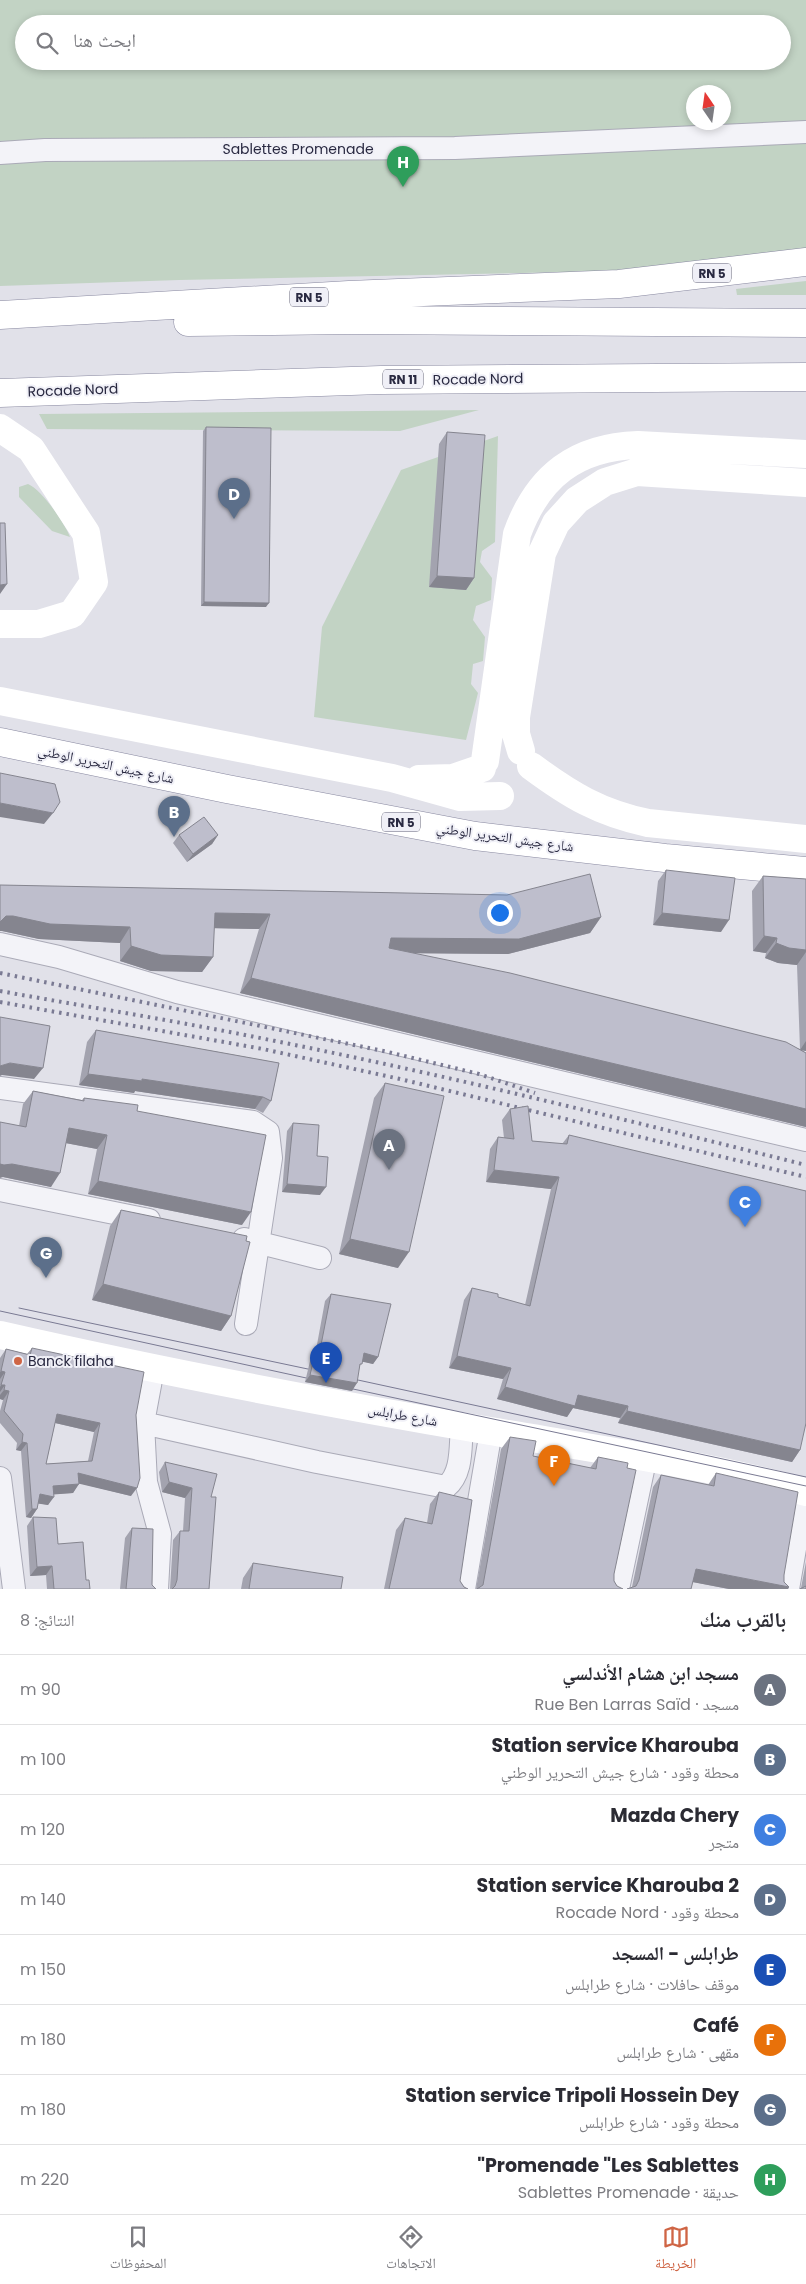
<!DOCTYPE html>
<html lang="ar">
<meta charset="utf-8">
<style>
:root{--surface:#fff;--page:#f2f2f3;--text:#2b2b33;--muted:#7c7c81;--line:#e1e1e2;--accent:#cf6545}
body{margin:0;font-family:Poppins,"Noto Naskh Arabic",sans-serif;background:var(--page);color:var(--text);direction:rtl}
.compass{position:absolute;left:686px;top:85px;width:45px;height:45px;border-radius:50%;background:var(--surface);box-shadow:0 2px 8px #0003;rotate:347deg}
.you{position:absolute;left:499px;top:912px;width:18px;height:18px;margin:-12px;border:4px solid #fff;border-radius:50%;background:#1a73e8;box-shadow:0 0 0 8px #1a73e833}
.badge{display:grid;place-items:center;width:32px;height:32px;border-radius:50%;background:var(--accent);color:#fff;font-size:16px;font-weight:700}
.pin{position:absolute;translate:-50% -41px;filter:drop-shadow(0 1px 2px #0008)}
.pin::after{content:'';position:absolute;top:26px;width:18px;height:15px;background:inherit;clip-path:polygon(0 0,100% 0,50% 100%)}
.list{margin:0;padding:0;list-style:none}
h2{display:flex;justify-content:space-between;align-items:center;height:65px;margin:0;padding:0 20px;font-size:21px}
h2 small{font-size:16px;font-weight:400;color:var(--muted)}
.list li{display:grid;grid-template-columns:32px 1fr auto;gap:15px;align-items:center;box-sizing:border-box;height:70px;padding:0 20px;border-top:1px solid var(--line)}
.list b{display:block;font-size:19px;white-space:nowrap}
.list p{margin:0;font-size:16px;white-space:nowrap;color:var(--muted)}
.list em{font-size:16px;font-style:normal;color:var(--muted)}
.icon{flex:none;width:28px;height:28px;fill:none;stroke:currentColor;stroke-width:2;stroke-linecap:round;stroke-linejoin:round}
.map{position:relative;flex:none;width:806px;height:1589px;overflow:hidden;direction:ltr}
.search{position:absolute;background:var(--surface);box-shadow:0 2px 8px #0003;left:15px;right:15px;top:15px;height:55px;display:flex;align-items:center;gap:12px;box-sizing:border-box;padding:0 18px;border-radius:28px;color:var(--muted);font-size:19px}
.sheet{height:625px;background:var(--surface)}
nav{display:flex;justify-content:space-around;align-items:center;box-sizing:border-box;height:70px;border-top:1px solid var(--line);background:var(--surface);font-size:14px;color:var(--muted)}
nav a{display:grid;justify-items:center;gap:2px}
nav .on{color:var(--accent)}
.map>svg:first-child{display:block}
</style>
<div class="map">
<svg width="806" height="1589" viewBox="0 0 806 1589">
<rect width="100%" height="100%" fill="#e1e1e9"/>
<!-- green -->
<path fill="#c2d3c4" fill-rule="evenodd" d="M0,0H806V252L618,271L179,280L0,286ZM24,24H782V61H24ZM694,92H724V122H694Z
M806,281V295H737L736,289Z
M479,410L400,431L47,429L39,414Z
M498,436L495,542L482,551L480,562L492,578L491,600L476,606L473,620L485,637L483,661L473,664L471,684L478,693L466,740L314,717L322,627L401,470Z
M28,484C41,489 65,523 70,537L52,531L19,497V487Z"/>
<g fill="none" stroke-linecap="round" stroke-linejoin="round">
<defs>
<path id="street" d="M0,153L45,150L455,148L806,132
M0,944L59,957L177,992L806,1140
M0,1088L253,1122L268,1132L271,1158L246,1324
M0,1190L149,1220
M244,1239L320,1258
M153,1369L143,1423L146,1482L160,1534L157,1589
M143,1423L317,1462L446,1487C463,1473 460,1447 462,1426
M0,1478L14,1589
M464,1589L491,1431
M618,1589L646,1456
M788,1589L805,1491"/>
<path id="highway" d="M0,315L349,295L619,284L806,262
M188,322L351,320L806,323
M0,393L381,380L806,377
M0,742L227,789L475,836L665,858L806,871"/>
</defs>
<!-- street casing -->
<use href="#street" stroke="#aaaab7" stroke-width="24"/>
<!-- highway casing -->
<use href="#highway" stroke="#8888a0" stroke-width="29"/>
<!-- street -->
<use href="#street" stroke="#f3f3f8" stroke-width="22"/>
<!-- secondary -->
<path stroke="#fff" stroke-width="28" d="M0,428L31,449L86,533L94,582L72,614L39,624H0
M0,701L392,778L460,797L500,796
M521,751L516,734V717L542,553L556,523L577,500L605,482L637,472L806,483
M485,761L517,534C538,476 576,447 638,445L806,454
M531,766C570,795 600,813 648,823L806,839
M419,779L453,778L482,768
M0,1335C162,1372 326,1403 490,1431C596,1449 702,1464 806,1492"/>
<!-- highway -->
<use href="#highway" stroke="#fff" stroke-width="28"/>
<!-- tram -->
<path stroke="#7a7a93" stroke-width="1" d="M19,1308L322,1372
M0,1311L320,1381
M344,1377L806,1477
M339,1386L806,1486"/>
<!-- rail -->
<path stroke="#7a7a93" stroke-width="4" stroke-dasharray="2.5 5" stroke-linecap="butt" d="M0,973L388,1052L479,1074L535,1093
M0,991C88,1007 177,1021 265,1039C447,1075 627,1120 806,1165
M0,1002L263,1049L400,1079L806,1177"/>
</g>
<!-- wall -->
<path fill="#a3a3af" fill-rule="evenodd" d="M206,427L266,607L201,606L203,431Z
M447,432L474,578L466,590L429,587L439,444Z
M179,835H218L212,844L187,862L173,843Z
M666,870L721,932L653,925L658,881Z
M763,876L806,879V1051L802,1050L806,1053V1127L240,993L259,929L214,928L213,957L202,972L151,971L120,961V943L39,939L2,931H0V885L601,917L590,933L508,954L414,953L800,1049L797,965L778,963L765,958L766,953L753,951L752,891Z
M96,1030L279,1063L271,1101L263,1113L255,1109L135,1091L134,1093L79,1085L87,1042Z
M385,1083L398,1268L339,1254L374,1098Z
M33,1091L82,1100L84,1098L137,1111L242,1225L88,1194L97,1149L66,1143L51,1187L3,1177L19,1126L23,1104Z
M510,1109L532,1141L562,1144L569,1135L800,1450L792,1462L618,1423L620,1418L573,1408L567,1417L497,1399L503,1379L449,1368L464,1300L472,1288L498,1297L525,1305L551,1189L486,1182L490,1149L498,1137L504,1138L502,1120Z
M293,1123L317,1156L320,1195L282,1192L287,1131Z
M121,1210L231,1316L221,1331L92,1300L110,1226Z
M331,1294L378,1357L373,1364L362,1361L359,1368L352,1391L305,1382L311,1357L316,1350L325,1301Z
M32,1348L136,1415L131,1496L79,1483L73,1493L54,1494L48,1505L38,1503L37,1509L31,1518L26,1517L21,1451L16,1450L17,1443L0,1423V1411L3,1400L0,1399V1358L6,1349L27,1354ZM55,1423L94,1432L88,1461L46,1464Z
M510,1437L533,1456L590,1468L598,1457L627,1468L614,1574V1581L617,1586L476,1589L501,1449Z
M165,1462L211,1497L209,1589H170L173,1540L180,1531H183L185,1498L162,1492L159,1472Z
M716,1473L784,1575V1582L789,1587L788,1589H729L693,1582L632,1587L653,1487L661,1475L708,1485Z
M439,1492L460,1581L464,1587L468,1589H384L396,1530L405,1518L427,1523L430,1504Z
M33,1517L58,1544L86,1580L90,1589H47L46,1575L30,1576L27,1526Z
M132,1528L152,1585L156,1589H120L125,1538Z
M806,1562V1589L801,1588Z
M253,1563L341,1589H241L243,1578Z"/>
<!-- shaded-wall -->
<path fill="#85858f" d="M437,576L474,578L466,590L429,587Z
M7,584L0,594V585Z
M204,602L269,603L266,607L201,606Z
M0,803L53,813L44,824L0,817Z
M218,835L212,844L187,862L193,854Z
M215,913L270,914L259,929L204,928Z
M662,913L729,920L721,932L653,925Z
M6,916H13L130,927L120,943L39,939L2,931H0V922Z
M601,917L590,933L508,954L380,953L391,938Z
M764,936L777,938L766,953L753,951Z
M776,943L806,950V952L797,965L778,963L765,958Z
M131,946L213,957L202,972L151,971L120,961Z
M251,978L806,1109V1127L240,993Z
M806,1041V1051L800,1050Z
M10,1063L43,1068L34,1079L2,1075L0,1076V1066Z
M88,1074L142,1079L263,1097L255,1109L135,1091L134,1093L79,1085Z
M69,1128L107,1135L97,1149L60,1142Z
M0,1164H12L60,1173L51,1187L3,1177L0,1178Z
M494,1170L559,1177L551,1189L486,1182Z
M98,1181L251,1212L242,1225L88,1194Z
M287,1184L326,1187L320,1195L282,1192Z
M350,1239L409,1252L398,1268L339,1254Z
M103,1284L231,1316L221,1331L92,1300Z
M364,1353L378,1357L373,1364L359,1361Z
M457,1356L511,1368L503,1379L449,1368Z
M1,1371L5,1372L0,1379V1372Z
M310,1375L357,1383L352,1391L305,1382Z
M1,1385H5L0,1392V1387Z
M505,1387L578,1395L628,1406L620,1418L573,1408L567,1417L497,1399Z
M4,1390L9,1391L3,1400L0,1399V1395Z
M627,1411L800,1450L792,1462L618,1423Z
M57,1414L100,1423L94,1432L51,1422Z
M22,1442L27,1443L21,1451L16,1450Z
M78,1473L137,1488L131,1496L72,1482Z
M169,1482L192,1488L185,1498L162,1492Z
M79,1484L73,1493L47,1495L53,1486Z
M40,1494L54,1497L48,1505L34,1503Z
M32,1509H37L31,1518L26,1517Z
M52,1566L46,1575L30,1576L37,1567Z
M696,1569L789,1587L788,1589H729L687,1581Z"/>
<!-- building -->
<path fill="#bebecc" stroke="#85858f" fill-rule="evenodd" d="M206,427L271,428L269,603L204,602Z
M447,432L485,435L474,578L437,576Z
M0,523H5L7,584L0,585Z
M0,773L55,784L60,802L53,813L0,803Z
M204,817L218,835L193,854L179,835Z
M666,870L735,878L729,920L662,913Z
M590,874L601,917L519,939L391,938L389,948L510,973L786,1042L806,1053V1109L251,978L270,914L215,913L213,957L161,955L131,946L130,927L50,924L13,916H6L0,922V885L507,895Z
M763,876L806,879V950L789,948L776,943L777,938L764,936Z
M0,1017L50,1026L43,1068L10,1063L0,1066Z
M96,1030L279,1063L271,1101L263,1097L142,1079V1081L88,1074Z
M385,1083L444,1096L409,1252L350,1239Z
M33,1091L84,1101V1098L138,1105L137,1111L266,1135L251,1212L98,1181L107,1135L69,1128L60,1173L12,1164L4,1165L0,1164V1122L26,1127Z
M528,1106L532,1141L567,1144L569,1135L806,1191V1423L800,1450L627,1411L628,1406L578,1395L575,1406L505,1387L511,1368L457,1356L472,1288L498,1294V1297L530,1306L559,1177L494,1170L498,1137L514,1139L510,1109Z
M293,1123L319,1125L317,1156L328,1157L326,1187L287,1184Z
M121,1210L247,1236L246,1241L250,1242L231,1316L103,1284Z
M331,1294L391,1304L378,1357L364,1353L362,1364H360L357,1383L310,1375L316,1350H320Z
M32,1348L144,1372L136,1415L140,1478L137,1488L78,1473L79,1484L53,1486L54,1497L40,1494L37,1509H32L27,1443L22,1442L23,1434L4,1411L9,1391L4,1390L5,1385H1L5,1372L1,1371L6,1349L30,1355ZM57,1414L100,1423L92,1461L46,1464Z
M510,1437L536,1441L533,1456L596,1469L598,1457L628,1463L627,1468L636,1470L614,1574V1581L617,1586L623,1589H477L483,1585Z
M165,1462L217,1474L211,1497H216L209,1589H172L175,1586L177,1580L180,1531H189L192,1488L169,1482Z
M716,1473L798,1492L784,1575V1582L789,1587L696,1569L691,1589H627L636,1586L639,1580L661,1475L714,1486Z
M439,1492L472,1500L460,1581L464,1587L468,1589H389L405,1518L432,1524Z
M33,1517L56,1518L58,1544L83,1542L86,1580H89L90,1589H54L52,1566L37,1567Z
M132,1528L153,1529L152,1585L156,1589H126Z
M253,1563L343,1577L341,1589H249Z
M806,1586V1589H800Z"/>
<!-- markers -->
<circle fill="#cf6545" stroke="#f0f0f7" stroke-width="2" cx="18" cy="1361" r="5"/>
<g text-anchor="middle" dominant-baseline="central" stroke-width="4" stroke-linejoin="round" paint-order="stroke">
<!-- shield labels -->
<g fill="#f0f0f7" stroke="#656578" stroke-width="1">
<rect x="693" y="263.5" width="38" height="19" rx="4"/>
<rect x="290" y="287.5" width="38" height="19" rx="4"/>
<rect x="383" y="369.5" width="40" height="19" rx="4"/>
<rect x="382" y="812.5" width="38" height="19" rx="4"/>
</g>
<g font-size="12" font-weight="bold" fill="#292941">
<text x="712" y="273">RN 5</text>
<text x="309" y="297">RN 5</text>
<text x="403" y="379">RN 11</text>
<text x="401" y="822">RN 5</text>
</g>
<!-- street labels -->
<g font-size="14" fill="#292941" stroke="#f0f0f7">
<text x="298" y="149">Sablettes Promenade</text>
<text transform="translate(478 379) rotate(-1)">Rocade Nord</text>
<text transform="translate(73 390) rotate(-2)">Rocade Nord</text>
<text transform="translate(106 764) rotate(12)">شارع جيش التحرير الوطني</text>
<text transform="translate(505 837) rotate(8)">شارع جيش التحرير الوطني</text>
<text transform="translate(403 1415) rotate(10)">شارع طرابلس</text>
</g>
<!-- poi labels -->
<g font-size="14" fill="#292941" stroke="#f0f0f7" text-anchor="start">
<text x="28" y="1361">Banck filaha</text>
</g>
</g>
</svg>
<svg class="compass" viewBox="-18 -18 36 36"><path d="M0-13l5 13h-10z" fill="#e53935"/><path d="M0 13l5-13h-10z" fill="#7c7c81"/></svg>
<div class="you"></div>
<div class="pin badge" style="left:389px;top:1170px;background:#6b7280">A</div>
<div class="pin badge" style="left:174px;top:837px;background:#5c6f8a">B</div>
<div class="pin badge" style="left:745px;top:1227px;background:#3f7fe0">C</div>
<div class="pin badge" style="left:234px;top:519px;background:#5c6f8a">D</div>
<div class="pin badge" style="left:326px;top:1383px;background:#1a4fb4">E</div>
<div class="pin badge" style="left:554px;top:1486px;background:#e8710a">F</div>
<div class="pin badge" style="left:46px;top:1278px;background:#5c6f8a">G</div>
<div class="pin badge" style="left:403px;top:187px;background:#2e9e5b">H</div>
<div class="search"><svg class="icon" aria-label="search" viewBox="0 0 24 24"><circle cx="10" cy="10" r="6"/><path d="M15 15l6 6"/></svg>ابحث هنا</div>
</div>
<section class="sheet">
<h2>بالقرب منك<small>النتائج: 8</small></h2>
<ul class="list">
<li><span class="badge" style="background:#6b7280">A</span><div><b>مسجد ابن هشام الأندلسي</b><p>مسجد · Rue Ben Larras Saïd</p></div><em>90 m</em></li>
<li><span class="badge" style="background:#5c6f8a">B</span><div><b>Station service Kharouba</b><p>محطة وقود · شارع جيش التحرير الوطني</p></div><em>100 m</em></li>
<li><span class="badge" style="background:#3f7fe0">C</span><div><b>Mazda Chery</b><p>متجر</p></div><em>120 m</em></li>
<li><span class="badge" style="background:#5c6f8a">D</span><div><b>Station service Kharouba 2</b><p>محطة وقود · Rocade Nord</p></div><em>140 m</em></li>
<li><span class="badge" style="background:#1a4fb4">E</span><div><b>طرابلس - المسجد</b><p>موقف حافلات · شارع طرابلس</p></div><em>150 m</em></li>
<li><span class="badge" style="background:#e8710a">F</span><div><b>Café</b><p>مقهى · شارع طرابلس</p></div><em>180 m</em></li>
<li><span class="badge" style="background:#5c6f8a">G</span><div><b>Station service Tripoli Hossein Dey</b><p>محطة وقود · شارع طرابلس</p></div><em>180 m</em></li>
<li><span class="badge" style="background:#2e9e5b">H</span><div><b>Promenade &quot;Les Sablettes&quot;</b><p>حديقة · Sablettes Promenade</p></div><em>220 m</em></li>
</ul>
</section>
<nav>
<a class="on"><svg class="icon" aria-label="map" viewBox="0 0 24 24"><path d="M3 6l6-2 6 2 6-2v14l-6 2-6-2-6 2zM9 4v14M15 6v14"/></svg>الخريطة</a>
<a><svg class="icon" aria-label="directions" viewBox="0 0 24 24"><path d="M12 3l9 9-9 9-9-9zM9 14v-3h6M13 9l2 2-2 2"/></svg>الاتجاهات</a>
<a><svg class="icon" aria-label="saved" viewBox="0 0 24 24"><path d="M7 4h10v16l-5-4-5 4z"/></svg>المحفوظات</a>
</nav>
